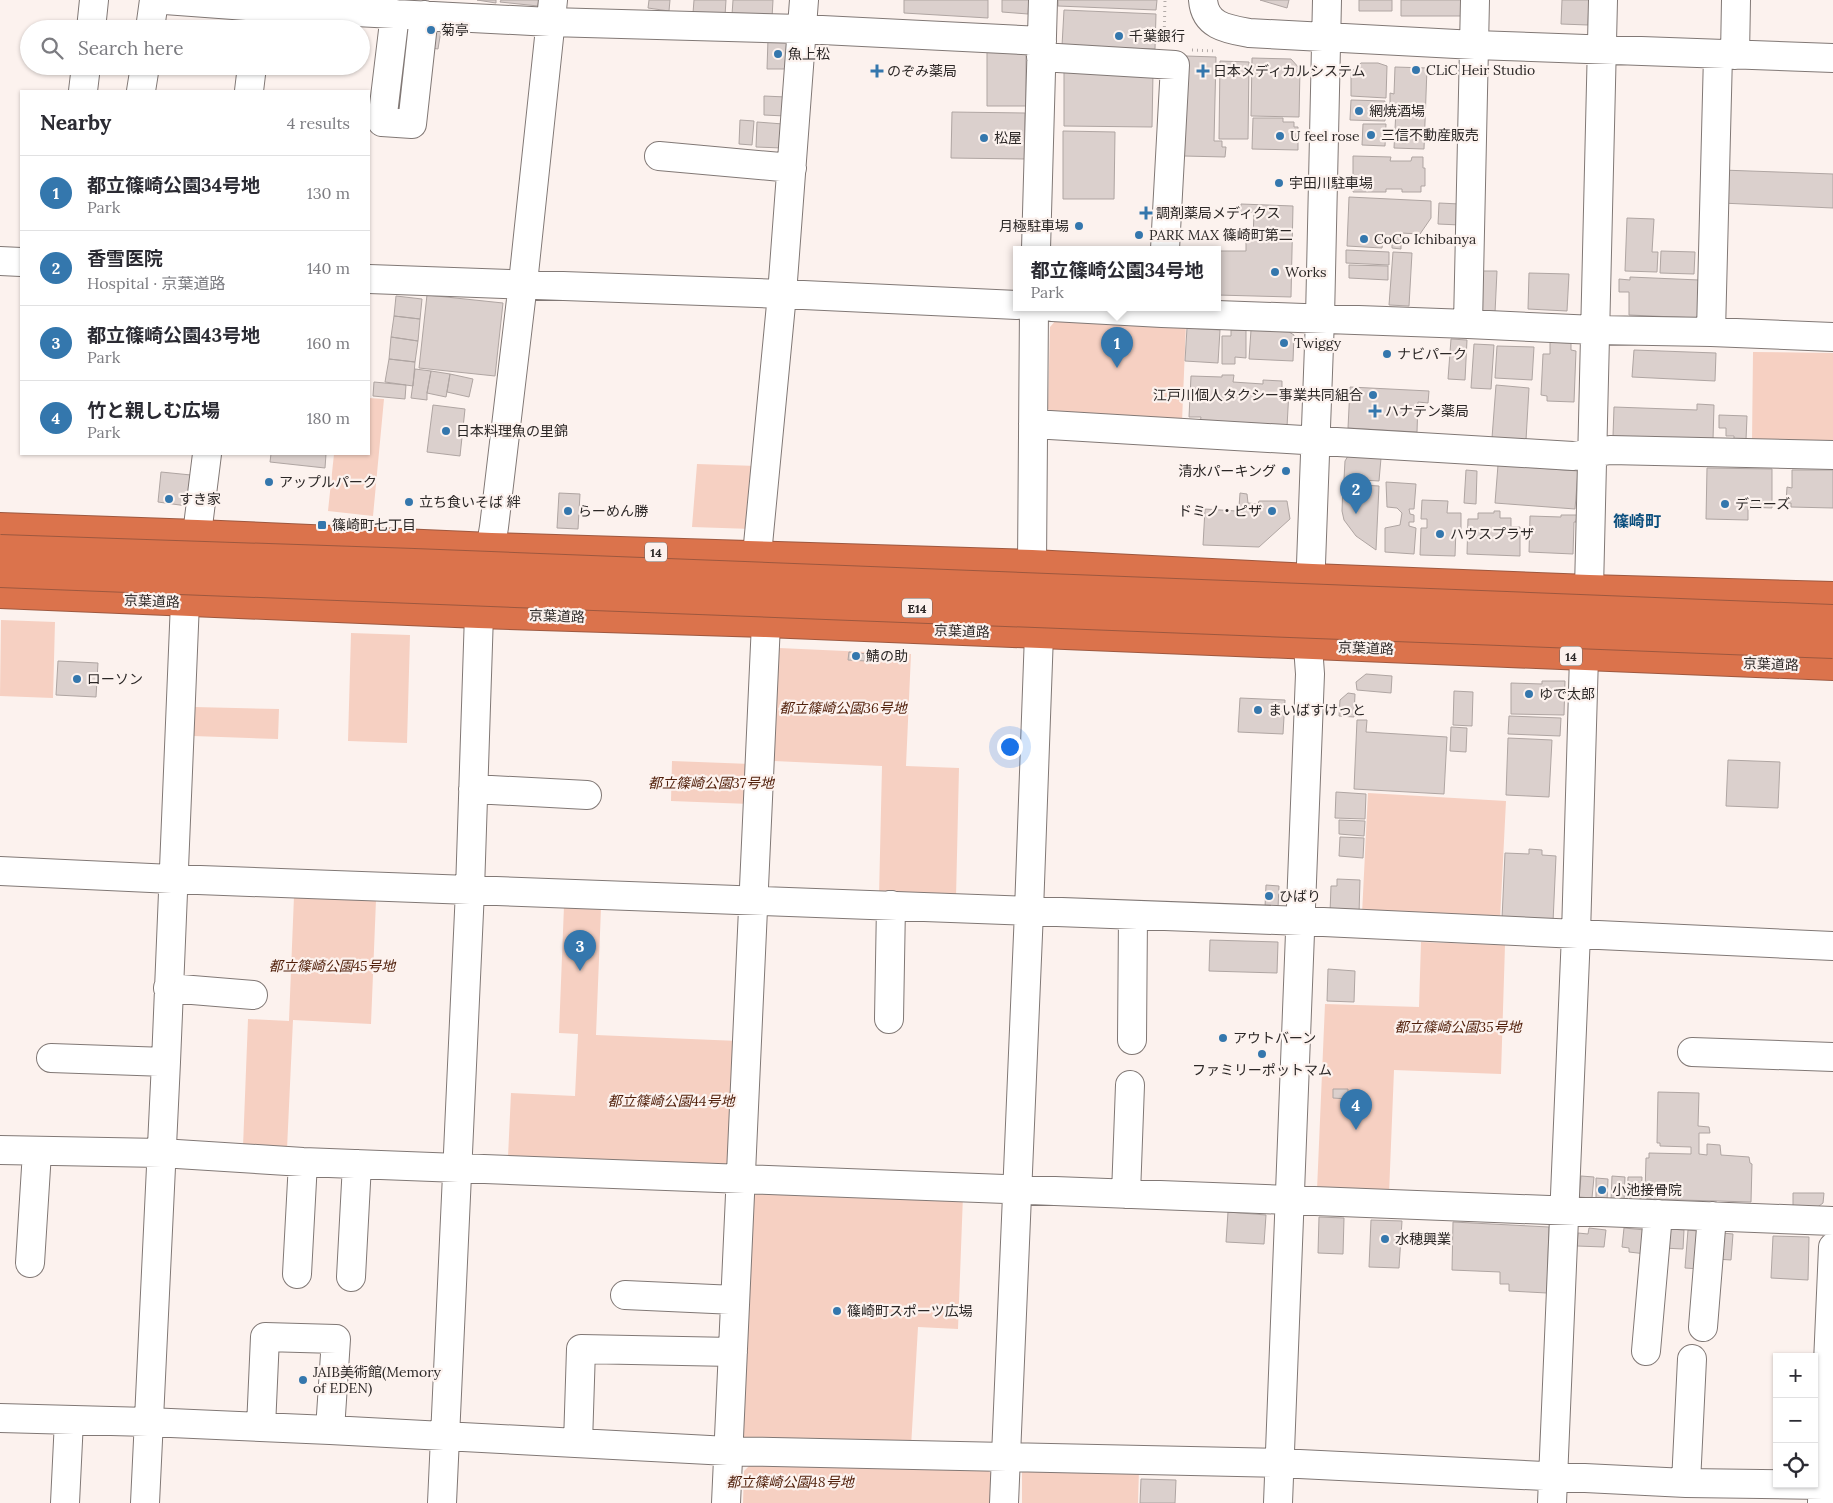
<!DOCTYPE html>
<meta charset="utf-8">
<style>
:root{--surface:#fff;--page:#f2f2f3;--text:#2b2b33;--muted:#7c7c81;--line:#e1e1e2;--accent:#3477ad}
body{margin:0;font-family:Lora,"Noto Sans JP",serif;background:var(--page);color:var(--text)}
.controls{position:absolute;right:15px;bottom:15px;display:grid;overflow:hidden;border-radius:0px;box-shadow:0 1px 4px #0004}
.controls button{width:45px;height:45px;display:grid;place-items:center;padding:0;border:0;border-bottom:1px solid var(--line);background:var(--surface);color:var(--text);font:25px sans-serif}
.you{position:absolute;left:1009px;top:746px;width:18px;height:18px;margin:-12px;border:4px solid #fff;border-radius:50%;background:#1a73e8;box-shadow:0 0 0 8px #1a73e833}
.badge{display:grid;place-items:center;width:32px;height:32px;border-radius:50%;background:var(--accent);color:#fff;font-size:16px;font-weight:700}
.pin{position:absolute;translate:-50% -41px;filter:drop-shadow(0 1px 2px #0008)}
.pin::after{content:'';position:absolute;top:26px;width:18px;height:15px;background:inherit;clip-path:polygon(0 0,100% 0,50% 100%)}
.popup{position:absolute;left:1013px;top:246px;width:208px;height:65px;box-sizing:border-box;display:grid;place-content:center;border-radius:0px;background:var(--surface);filter:drop-shadow(0 1px 4px #0005);font-size:16px;white-space:nowrap;color:var(--muted)}
.popup b{font-size:19px;color:var(--text)}
.popup::after{content:'';position:absolute;left:50%;top:100%;margin-left:-10px;border:10px solid transparent;border-top-color:var(--surface)}
.list{margin:0;padding:0;list-style:none}
h2{display:flex;justify-content:space-between;align-items:center;height:65px;margin:0;padding:0 20px;font-size:21px}
h2 small{font-size:16px;font-weight:400;color:var(--muted)}
.list li{display:grid;grid-template-columns:32px 1fr auto;gap:15px;align-items:center;box-sizing:border-box;height:75px;padding:0 20px;border-top:1px solid var(--line)}
.list b{display:block;font-size:19px;white-space:nowrap}
.list p{margin:0;font-size:16px;white-space:nowrap;color:var(--muted)}
.list em{font-size:16px;font-style:normal;color:var(--muted)}
.icon{flex:none;width:28px;height:28px;fill:none;stroke:currentColor;stroke-width:2;stroke-linecap:round;stroke-linejoin:round}
.map{position:relative;flex:none;width:1833px;height:1503px;overflow:hidden}
.search{position:absolute;background:var(--surface);box-shadow:0 1px 4px #0004;left:20px;top:20px;width:350px;height:55px;display:flex;align-items:center;gap:12px;box-sizing:border-box;padding:0 18px;border-radius:28px;color:var(--muted);font-size:19px}
.panel{position:absolute;background:var(--surface);box-shadow:0 1px 4px #0004;left:20px;top:90px;width:350px;height:365px;border-radius:0px}
.map>svg:first-child{display:block}
</style>
<div class="map">
<svg width="1833" height="1503" viewBox="0 0 1833 1503">
<rect width="100%" height="100%" fill="#fcf2ee"/>
<!-- green -->
<path fill="#f6d0c2" d="M1057,319L1186,324L1182,422L1055,415L1048,409L1050,327Z
M1753,352L1833,353V446L1752,442Z
M369,398L384,399L373,516L328,511L334,454H369Z
M697,464L757,466L752,529L692,527Z
M1,620L55,622L53,698L0,696Z
M351,633L410,635L407,743L348,741Z
M779,648L911,654L906,766L959,768L956,898L879,896L882,766L774,761Z
M194,707L279,709L278,739L193,736Z
M672,761L751,764L750,804L671,801Z
M1368,793L1506,801L1500,920L1362,914Z
M294,896L376,900L371,1024L293,1020L287,1149L243,1147L248,1019L289,1021Z
M564,906L601,908L596,1035L738,1041L733,1162L727,1167L508,1157L511,1093L575,1096L578,1034L559,1033Z
M1421,942L1505,945L1501,1074L1394,1070L1389,1194L1317,1190L1325,1004L1419,1007Z
M750,1185L963,1195L958,1329L918,1327L911,1447L738,1441Z
M755,1460L981,1465L992,1474L991,1503H743L744,1471Z
M1022,1466L1139,1469L1138,1503H1022Z"/>
<!-- building -->
<path fill="#dbd0cd" stroke="#afa5a2" d="M477,0H496V3Z
M501,0H539L538,6L500,2Z
M649,0H670L669,11L648,8Z
M694,0H726L725,16L693,13Z
M733,0H773L772,18L732,15Z
M904,0H988V18L904,13Z
M1002,0H1029L1028,14L1002,12Z
M1058,0H1157L1156,10L1058,6Z
M1260,0H1289L1287,8Z
M1359,0H1392V11H1359Z
M1401,0H1465L1464,16H1401Z
M1562,0H1589L1588,25L1561,24Z
M1064,10L1156,14L1155,49L1062,46Z
M427,22L442,24L438,49L424,47Z
M768,39L789,40L788,69H767Z
M987,52L1026,53V106H987Z
M1186,56L1216,57L1214,141H1222V147H1226L1225,157L1184,156Z
M1252,58L1291,59L1300,69L1299,117L1251,116Z
M1220,61L1249,62L1248,139H1219Z
M1361,63H1378L1387,66L1386,98L1351,96V72Z
M1395,67L1427,68L1424,149L1394,148L1396,110L1390,109V93L1394,94Z
M1064,72L1153,73L1152,127L1064,126Z
M764,96L786,97L785,116L764,115Z
M1351,100L1385,101V121L1350,120Z
M952,112L1025,113V159L951,158Z
M1253,118H1283V122H1294V127H1298V150L1252,149Z
M740,120L754,121L752,145L739,144Z
M757,122L783,124L782,148L756,147Z
M1363,124H1386L1385,146L1362,145Z
M1063,131L1115,132L1114,199H1063Z
M1353,156L1391,157L1390,161H1411L1412,157H1423V168H1425V186H1421V192H1402V189H1386V192H1353Z
M1722,170L1833,174V208L1721,203Z
M1349,197L1431,201V218L1420,234L1401,233V249L1392,248V240L1383,241L1382,248L1347,246Z
M1439,203L1460,204V225L1438,224Z
M1241,204L1293,206L1291,297L1217,295V251H1246V238L1253,239L1254,212H1240Z
M1627,218L1654,219L1652,252H1658L1657,272L1625,271Z
M1346,250L1389,252V265L1346,263Z
M1661,251L1695,252L1694,274L1660,273Z
M1393,252L1412,253L1409,306L1389,305Z
M1349,265L1388,266V280L1349,278Z
M1480,271H1497L1495,313L1485,312L1478,306Z
M1529,273L1569,274L1567,311L1528,309Z
M1630,277L1699,280L1698,318L1629,315V292H1619V279L1630,280Z
M427,295L503,303L495,376L419,368Z
M396,296L422,299L420,319L394,316Z
M394,316L420,319L418,341L391,337Z
M1187,328L1220,330L1218,363L1185,361Z
M1231,330H1246V358L1235,357V364H1222V336H1231Z
M1251,330L1289,332L1294,335L1293,361L1249,359Z
M391,337L418,341L415,362L389,359Z
M1451,339L1467,340L1465,380L1448,379Z
M1550,342L1571,343V350L1576,351L1574,402L1547,401V396L1541,395L1543,354H1550Z
M1474,344L1494,345L1491,389L1471,388Z
M1497,346L1534,347L1532,380L1495,378Z
M1634,350L1716,353L1715,381L1632,377Z
M389,359L415,362L413,386L385,382Z
M415,369L431,371L427,393V400L411,398Z
M431,371L450,374L446,397L427,393Z
M450,374L473,379L469,397L447,392Z
M1222,375H1234L1233,382L1263,384V380L1282,381V390H1289L1287,427L1200,423L1201,417H1189L1191,376L1222,377Z
M374,382L406,385L405,399L373,396Z
M1496,385L1529,388L1526,440L1492,438Z
M1350,387L1429,391L1428,403L1418,402L1417,432L1348,428Z
M1697,404L1714,405L1713,440L1613,436L1614,407L1697,410Z
M433,405L465,409L460,456L427,452Z
M1719,415L1747,416L1746,440L1734,439V436H1726V428H1719Z
M271,454H326L325,468L270,462Z
M1348,456L1381,458L1379,481L1344,479L1345,461Z
M1498,465L1578,471L1575,509L1495,503Z
M1707,468L1772,469V508L1748,507V520L1706,519Z
M1466,470L1477,471L1476,504L1464,503Z
M1792,470H1833V508L1791,507V503H1786L1787,487L1792,488Z
M161,472L191,475L187,506L158,502Z
M1386,482L1416,484L1414,509H1409L1410,514L1414,515V522H1409V526L1416,528L1414,554L1385,552V528L1400,525L1402,513L1397,508L1387,507Z
M1343,484L1379,486L1376,550L1356,536L1344,520L1342,511Z
M559,493L580,494L578,529L557,528Z
M1240,493L1247,494L1248,503L1258,504L1259,501H1287L1290,519L1259,547L1203,545L1205,509L1236,511L1239,507Z
M1422,500L1448,501L1447,513H1461V529H1456L1455,556L1420,555L1421,528H1427V519H1421Z
M1494,511H1500V518H1511V527H1520V556L1467,554L1468,519H1478V513H1494Z
M1561,515H1577L1576,522H1574L1573,554L1529,552L1530,516L1561,517Z
M849,652L867,654L866,661L848,660Z
M58,661L98,663L96,697L56,695Z
M1366,674L1392,676L1391,693L1357,690L1356,682Z
M1542,681H1565L1564,715L1511,714V683L1542,684Z
M1454,691L1473,692L1472,726L1453,725Z
M1348,693L1355,694L1354,717L1339,716L1340,700Z
M1240,698L1285,700L1283,734L1238,732Z
M1509,716L1561,718L1560,736L1508,734Z
M1357,720H1367L1366,732L1447,737L1444,794L1354,789Z
M1451,727L1467,728L1466,752L1450,751Z
M1508,738L1552,740L1549,797L1506,795Z
M1728,760L1780,762L1778,808L1726,806Z
M1336,792L1366,794L1365,819L1335,818Z
M1339,820L1365,821L1364,836L1339,834Z
M1340,837L1364,838L1363,858L1339,856Z
M1529,849L1542,850V855L1556,856L1553,922L1502,919L1505,853L1529,854Z
M1337,879L1360,880L1359,914L1330,913L1331,886H1337Z
M1266,885L1279,886L1278,908L1265,907Z
M1210,940L1278,942L1277,973L1209,971Z
M1328,969L1355,971L1354,1002L1327,1001Z
M1333,1089H1348V1099L1333,1098Z
M1658,1092L1699,1093L1698,1126L1709,1127L1710,1133H1699V1154L1707,1155V1144L1720,1145L1721,1155L1749,1157L1750,1163L1752,1164L1751,1202L1647,1199V1194H1645L1646,1158H1649V1153L1691,1154V1147L1660,1146V1143H1657Z
M1581,1176L1594,1177L1592,1198L1579,1197Z
M1612,1176L1625,1177L1624,1201H1611Z
M1628,1177H1642L1641,1202H1627Z
M1596,1178L1608,1179L1607,1201H1596Z
M1793,1193H1824L1823,1203L1815,1209L1793,1208Z
M1228,1212L1266,1215L1264,1244L1226,1242Z
M1319,1217L1344,1218L1343,1254L1318,1253Z
M1371,1220L1402,1221L1399,1268L1369,1267Z
M1453,1222L1549,1227L1547,1293L1509,1291V1284H1500V1272L1452,1270Z
M1589,1228L1606,1230L1604,1247L1577,1246L1578,1233L1588,1234Z
M1624,1228L1645,1230L1646,1254L1629,1252V1248L1622,1247Z
M1669,1229L1684,1230L1683,1249L1663,1248Z
M1688,1230L1698,1231L1700,1269L1685,1268Z
M1722,1233L1733,1234L1731,1260L1716,1259Z
M1773,1236L1809,1237L1808,1280L1771,1278Z
M1141,1479L1176,1480L1175,1503H1140Z"/>
<g fill="none" stroke-linecap="round" stroke-linejoin="round">
<defs>
<path id="minor" d="M165,0L259,7L550,22L802,29L1042,41
M1203,0C1205,26 1227,29 1249,33L1475,45L1833,58
M395,14L382,122L412,124L424,15
M91,29L94,0
M150,29L154,0
M1735,55L1736,0
M1041,57L1175,65L1165,249
M83,91L86,66
M141,91L145,66
M249,91L252,66
M659,156L792,168
M1036,249L1043,0
M0,261L21,262
M369,279L782,294L1017,305
M1052,307L1162,313L1468,324L1595,330L1711,332L1833,337
M1468,324L1475,0
M1711,332L1718,55
M1033,424L1573,456L1610,450L1833,455
M757,555L782,294L804,0
M1032,564L1034,307
M1589,589C1595,393 1597,196 1603,0
M473,789L587,795
M0,871L172,879L1302,921L1833,946
M168,988L253,995
M889,1019L891,905
M1132,1040L1133,915
M1692,1052L1833,1057
M51,1058L166,1062
M0,1150L161,1153L303,1162L1833,1221
M1126,1194L1130,1085
M30,1263L37,1152
M297,1274L303,1162
M351,1277L357,1164
M625,1295L735,1300
M1703,1327L1712,1216
M1646,1351L1658,1214
M0,1418L148,1422L330,1430L728,1451L1279,1463L1686,1483L1823,1485
M261,1427L265,1337L336,1339L330,1430
M578,1443L581,1349L733,1352
M1686,1483L1692,1359
M1822,1502L1833,1247
M65,1503L69,1420
M145,1503L166,1062L185,602L197,534L207,454
M442,1503L470,890L479,614L494,527L523,283L553,0
M726,1503L766,623
M1004,1503L1029,911L1039,634
M1278,1503L1310,674L1308,646L1320,318L1327,0
M1552,1503L1576,934L1584,656"/>
<path id="highway" d="M0,527L197,534L491,547L1032,564L1312,578L1589,589L1833,596
M0,594L479,614L766,623L1833,666"/>
</defs>
<!-- minor casing -->
<use href="#minor" stroke="#817875" stroke-width="30"/>
<!-- highway casing -->
<use href="#highway" stroke="#9d583f" stroke-width="30"/>
<!-- path -->
<path stroke="#b3aba8" stroke-width="3" stroke-dasharray="1 4" stroke-linecap="butt" d="M1164,42L1165,0
M1192,50L1216,51"/>
<!-- minor -->
<use href="#minor" stroke="#fff" stroke-width="28"/>
<!-- highway -->
<use href="#highway" stroke="#db734c" stroke-width="28"/>
<defs>
<path id="highway-bridge" d="M0,549L414,563L1833,619
M0,573L1833,644"/>
</defs>
<!-- highway-bridge casing -->
<use href="#highway-bridge" stroke="#9d583f" stroke-width="30" stroke-linecap="butt"/>
<!-- highway-bridge -->
<use href="#highway-bridge" stroke="#db734c" stroke-width="28"/>
</g>
<!-- markers -->
<g fill="#3477ad" stroke="#fcf2ee" stroke-width="2">
<circle cx="431" cy="30" r="5"/>
<circle cx="1119" cy="36" r="5"/>
<circle cx="778" cy="54" r="5"/>
<circle cx="1416" cy="70" r="5"/>
<path d="M874.5 63.5h5v5h5v5h-5v5h-5v-5h-5v-5h5z"/>
<path d="M1200.5 63.5h5v5h5v5h-5v5h-5v-5h-5v-5h5z"/>
<circle cx="1359" cy="111" r="5"/>
<circle cx="1371" cy="135" r="5"/>
<circle cx="1280" cy="136" r="5"/>
<circle cx="984" cy="138" r="5"/>
<circle cx="1279" cy="183" r="5"/>
<path d="M1143.5 205.5h5v5h5v5h-5v5h-5v-5h-5v-5h5z"/>
<circle cx="1079" cy="226" r="5"/>
<circle cx="1139" cy="235" r="5"/>
<circle cx="1364" cy="239" r="5"/>
<circle cx="1275" cy="272" r="5"/>
<circle cx="1284" cy="343" r="5"/>
<circle cx="1387" cy="354" r="5"/>
<circle cx="1373" cy="395" r="5"/>
<path d="M1372.5 403.5h5v5h5v5h-5v5h-5v-5h-5v-5h5z"/>
<circle cx="446" cy="431" r="5"/>
<circle cx="1286" cy="471" r="5"/>
<circle cx="269" cy="482" r="5"/>
<circle cx="169" cy="499" r="5"/>
<circle cx="409" cy="502" r="5"/>
<circle cx="1725" cy="504" r="5"/>
<circle cx="568" cy="511" r="5"/>
<circle cx="1272" cy="511" r="5"/>
<rect x="317" y="520" width="10" height="10" rx="2.5"/>
<circle cx="1440" cy="534" r="5"/>
<circle cx="856" cy="656" r="5"/>
<circle cx="77" cy="679" r="5"/>
<circle cx="1529" cy="694" r="5"/>
<circle cx="1258" cy="710" r="5"/>
<circle cx="1269" cy="896" r="5"/>
<circle cx="1223" cy="1038" r="5"/>
<circle cx="1262" cy="1054" r="5"/>
<circle cx="1602" cy="1190" r="5"/>
<circle cx="1385" cy="1239" r="5"/>
<circle cx="837" cy="1311" r="5"/>
<circle cx="303" cy="1380" r="5"/>
</g>
<g text-anchor="middle" dominant-baseline="central" stroke-width="4.5" stroke-linejoin="round" paint-order="stroke">
<!-- shield labels -->
<g fill="#fcf2ee" stroke="#6a6462" stroke-width="1">
<rect x="645" y="542.5" width="22" height="19" rx="4"/>
<rect x="902" y="598.5" width="30" height="19" rx="4"/>
<rect x="1560" y="646.5" width="22" height="19" rx="4"/>
</g>
<g font-size="12" font-weight="bold" fill="#2b2726">
<text x="656" y="552">14</text>
<text x="917" y="608">E14</text>
<text x="1571" y="656">14</text>
</g>
<!-- poi labels -->
<g font-size="14" fill="#2b2726" stroke="#fcf2ee" text-anchor="start">
<text x="441" y="30">菊亭</text>
<text x="1129" y="36">千葉銀行</text>
<text x="788" y="54">魚上松</text>
<text x="1426" y="70">CLiC Heir Studio</text>
<text x="887" y="71">のぞみ薬局</text>
<text x="1213" y="71">日本メディカルシステム</text>
<text x="1369" y="111">網焼酒場</text>
<text x="1381" y="135">三信不動産販売</text>
<text x="1290" y="136">U feel rose</text>
<text x="994" y="138">松屋</text>
<text x="1289" y="183">宇田川駐車場</text>
<text x="1156" y="213">調剤薬局メディクス</text>
<text x="1069" y="226" text-anchor="end">月極駐車場</text>
<text x="1149" y="235">PARK MAX 篠崎町第二</text>
<text x="1374" y="239">CoCo Ichibanya</text>
<text x="1285" y="272">Works</text>
<text x="1294" y="343">Twiggy</text>
<text x="1397" y="354">ナビパーク</text>
<text x="1363" y="395" text-anchor="end">江戸川個人タクシー事業共同組合</text>
<text x="1385" y="411">ハナテン薬局</text>
<text x="456" y="431">日本料理魚の里錦</text>
<text x="1276" y="471" text-anchor="end">清水パーキング</text>
<text x="279" y="482">アップルパーク</text>
<text x="179" y="499">すき家</text>
<text x="419" y="502">立ち食いそば 絆</text>
<text x="1735" y="504">デニーズ</text>
<text x="578" y="511">らーめん勝</text>
<text x="1262" y="511" text-anchor="end">ドミノ・ピザ</text>
<text x="332" y="525">篠崎町七丁目</text>
<text x="1450" y="534">ハウスプラザ</text>
<text x="866" y="656">鯖の助</text>
<text x="87" y="679">ローソン</text>
<text x="1539" y="694">ゆで太郎</text>
<text x="1268" y="710">まいばすけっと</text>
<text x="1279" y="896">ひばり</text>
<text x="1233" y="1038">アウトバーン</text>
<text x="1262" y="1070" text-anchor="middle">ファミリーポットマム</text>
<text x="1612" y="1190">小池接骨院</text>
<text x="1395" y="1239">水穂興業</text>
<text x="847" y="1311">篠崎町スポーツ広場</text>
<text x="313" y="1372">JAIB美術館(Memory<tspan x="313" dy="16">of EDEN)</tspan></text>
</g>
<!-- street labels -->
<g font-size="14" fill="#2b2726" stroke="#fcf2ee">
<text transform="translate(152 601) rotate(2)">京葉道路</text>
<text transform="translate(557 616) rotate(2)">京葉道路</text>
<text transform="translate(962 631) rotate(2)">京葉道路</text>
<text transform="translate(1366 648) rotate(2)">京葉道路</text>
<text transform="translate(1771 664) rotate(2)">京葉道路</text>
</g>
<!-- park labels -->
<g font-size="14" font-style="italic" fill="#501e09" stroke="#fcf2ee">
<text x="843" y="708">都立篠崎公園36号地</text>
<text x="711" y="783">都立篠崎公園37号地</text>
<text x="332" y="966">都立篠崎公園45号地</text>
<text x="1458" y="1027">都立篠崎公園35号地</text>
<text x="671" y="1101">都立篠崎公園44号地</text>
<text x="790" y="1482">都立篠崎公園48号地</text>
</g>
<!-- quarter labels -->
<g font-size="16" font-weight="bold" fill="#0b4f7e" stroke="#fcf2ee">
<text x="1637" y="521">篠崎町</text>
</g>
</g>
</svg>
<div class="controls">
<button>+</button>
<button>−</button>
<button><svg class="icon" aria-label="locate" viewBox="0 0 24 24"><circle cx="12" cy="12" r="6"/><path d="M12 2v4M12 18v4M2 12h4M18 12h4"/></svg></button>
</div>
<div class="you"></div>
<div class="pin badge" style="left:1117px;top:368px">1</div>
<div class="popup"><b>都立篠崎公園34号地</b>Park</div>
<div class="pin badge" style="left:1356px;top:514px">2</div>
<div class="pin badge" style="left:580px;top:971px">3</div>
<div class="pin badge" style="left:1356px;top:1130px">4</div>
<div class="search"><svg class="icon" aria-label="search" viewBox="0 0 24 24"><circle cx="10" cy="10" r="6"/><path d="M15 15l6 6"/></svg>Search here</div>
<section class="panel">
<h2>Nearby<small>4 results</small></h2>
<ul class="list">
<li><span class="badge">1</span><div><b>都立篠崎公園34号地</b><p>Park</p></div><em>130 m</em></li>
<li><span class="badge">2</span><div><b>香雪医院</b><p>Hospital · 京葉道路</p></div><em>140 m</em></li>
<li><span class="badge">3</span><div><b>都立篠崎公園43号地</b><p>Park</p></div><em>160 m</em></li>
<li><span class="badge">4</span><div><b>竹と親しむ広場</b><p>Park</p></div><em>180 m</em></li>
</ul>
</section>
</div>
